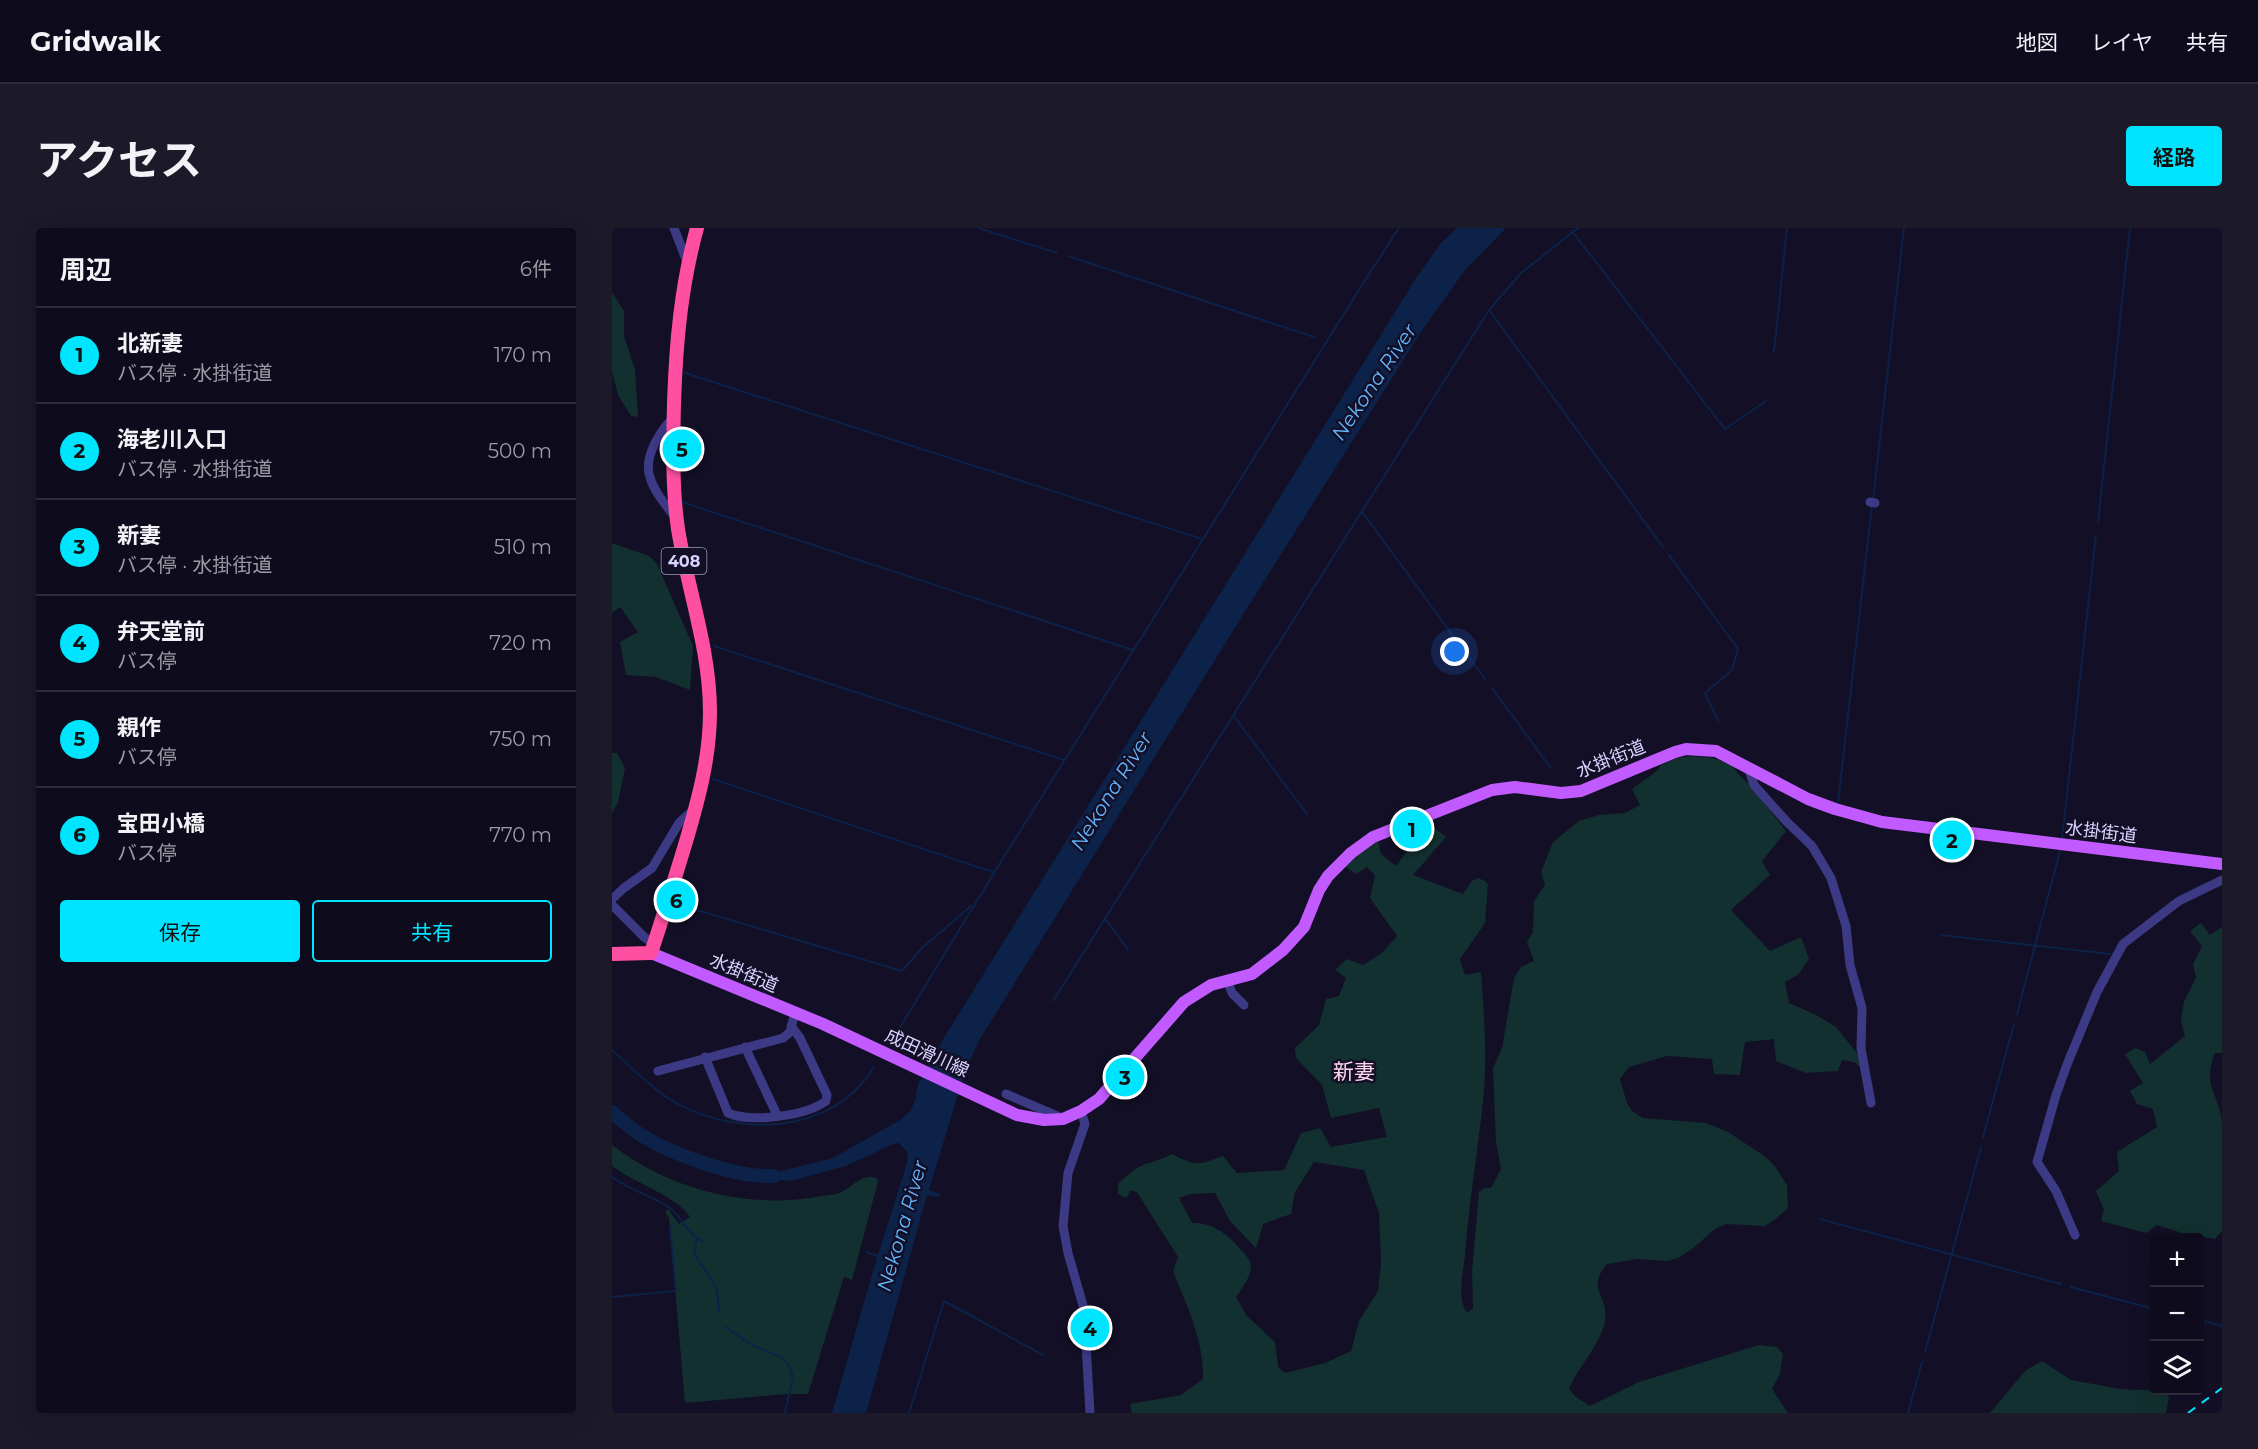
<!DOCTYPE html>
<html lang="ja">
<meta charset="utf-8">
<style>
:root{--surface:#0e0b1c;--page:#1c1929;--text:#f1f3f6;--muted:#9b9ba3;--line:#2e2b3b;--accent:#00e5ff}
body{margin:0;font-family:Montserrat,"Noto Sans JP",sans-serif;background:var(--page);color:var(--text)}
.controls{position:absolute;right:18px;bottom:18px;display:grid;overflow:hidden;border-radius:6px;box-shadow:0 6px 24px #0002}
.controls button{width:54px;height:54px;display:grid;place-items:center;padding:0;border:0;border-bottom:2px solid var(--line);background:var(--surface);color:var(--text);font:30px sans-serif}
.you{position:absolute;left:843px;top:424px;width:21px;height:21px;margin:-15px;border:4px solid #fff;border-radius:50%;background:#1a73e8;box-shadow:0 0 0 9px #1a73e833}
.badge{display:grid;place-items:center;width:39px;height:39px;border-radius:50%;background:var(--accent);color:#111;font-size:20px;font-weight:700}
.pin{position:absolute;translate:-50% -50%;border:3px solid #fff;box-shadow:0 2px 6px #0006}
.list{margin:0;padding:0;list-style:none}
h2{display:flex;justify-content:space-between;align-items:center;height:78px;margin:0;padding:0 24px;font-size:26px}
h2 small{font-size:20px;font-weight:400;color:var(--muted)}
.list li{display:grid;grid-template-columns:39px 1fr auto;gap:18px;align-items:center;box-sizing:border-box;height:96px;padding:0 24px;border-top:2px solid var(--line)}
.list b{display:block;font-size:22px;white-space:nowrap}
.list p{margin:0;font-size:20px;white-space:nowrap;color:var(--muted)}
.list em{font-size:20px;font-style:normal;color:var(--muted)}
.actions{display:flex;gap:12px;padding:18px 24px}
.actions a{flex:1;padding:14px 0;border:2px solid var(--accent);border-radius:6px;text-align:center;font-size:21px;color:var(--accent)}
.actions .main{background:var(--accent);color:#111}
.icon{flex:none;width:33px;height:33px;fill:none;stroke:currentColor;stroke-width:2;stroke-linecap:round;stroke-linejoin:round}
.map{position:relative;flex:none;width:1610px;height:1185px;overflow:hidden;border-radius:6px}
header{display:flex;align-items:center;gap:36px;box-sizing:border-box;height:84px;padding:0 30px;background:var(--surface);border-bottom:2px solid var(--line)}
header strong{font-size:28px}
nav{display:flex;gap:33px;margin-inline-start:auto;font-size:21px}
.intro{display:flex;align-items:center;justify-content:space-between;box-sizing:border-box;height:144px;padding:0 36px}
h1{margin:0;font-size:42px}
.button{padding:15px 27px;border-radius:6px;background:var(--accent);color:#111;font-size:21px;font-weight:700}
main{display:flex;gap:36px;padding:0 36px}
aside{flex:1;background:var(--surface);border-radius:6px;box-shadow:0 6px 24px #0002}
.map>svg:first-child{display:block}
</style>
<header>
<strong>Gridwalk</strong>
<nav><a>地図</a><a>レイヤ</a><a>共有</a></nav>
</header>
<div class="intro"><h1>アクセス</h1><a class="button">経路</a></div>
<main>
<aside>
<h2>周辺<small>6件</small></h2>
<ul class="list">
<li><span class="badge">1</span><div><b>北新妻</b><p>バス停 · 水掛街道</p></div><em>170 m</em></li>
<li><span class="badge">2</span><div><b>海老川入口</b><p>バス停 · 水掛街道</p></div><em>500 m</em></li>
<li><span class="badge">3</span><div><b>新妻</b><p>バス停 · 水掛街道</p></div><em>510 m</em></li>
<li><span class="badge">4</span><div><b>弁天堂前</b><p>バス停</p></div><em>720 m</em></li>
<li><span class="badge">5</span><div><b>親作</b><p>バス停</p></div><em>750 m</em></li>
<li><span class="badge">6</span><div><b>宝田小橋</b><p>バス停</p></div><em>770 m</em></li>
</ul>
<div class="actions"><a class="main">保存</a><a>共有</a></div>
</aside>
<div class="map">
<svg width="1610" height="1185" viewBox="0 0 1610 1185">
<rect width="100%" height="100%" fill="#130f26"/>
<!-- green -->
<path fill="#12302f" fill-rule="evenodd" d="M0,64L12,83V108L23,142L26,189L19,188L6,167L0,143Z
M0,315L37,328L45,336L81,418L78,462L44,449L14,447L8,414L26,404L8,379L0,385Z
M0,525H5L13,540L6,574L0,585Z
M1080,528L1101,530L1121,538L1127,547L1140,559L1174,603L1150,633L1158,647L1119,682L1158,723L1189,709L1197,731L1186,747L1173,754L1177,775L1202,786L1224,799L1249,830L1248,839L1242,834L1230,832L1226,843L1194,845L1164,833L1162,811L1133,814L1128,847L1102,846L1100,831L1055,828L1017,839L1008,851L1015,875L1020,883L1031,890L1094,895L1116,904L1151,927L1162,937L1175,957L1176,980L1165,990L1153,998L1114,996L1103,1001L1080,1021L1066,1030L1055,1033L1025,1031L995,1036C973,1063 997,1066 993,1093C989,1116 966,1139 957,1161L964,1169L978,1178L1027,1154L1147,1117L1165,1119L1171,1126L1168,1146L1160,1161L1176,1185H520L518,1176L569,1167L591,1151C592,1113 575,1078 561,1043L566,1029L525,964L519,962L514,970L506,966V956C513,949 523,940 533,936C543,933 551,931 560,926C584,939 587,937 611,928L625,945L672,942L689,905L708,900L719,919L775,909L767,880L719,890L710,857L684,830L683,820L707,797L714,771L727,768L734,750L723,742L735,731L751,737L770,725L785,708L758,670L763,647L755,639L744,646L731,637L766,612L769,626L784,638L800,617L809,623L824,601L834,609L801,647L851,666L860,653L866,650L873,653L876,657L873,695L848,731L853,747L869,744C872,784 875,823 872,863C867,918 857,972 853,1027C851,1045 845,1070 855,1085L861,1080L860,1043L867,964L873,960H879L889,941L884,914L881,840L890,820L902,750L909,739L922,733L915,714L921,704L922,673L933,657L929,644L941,614L967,593L987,587L1013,585L1028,577L1020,561L1045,543L1049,537L1065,530ZM702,934L752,942L767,985L769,1035L766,1063L747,1093L739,1123L713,1135L673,1145L666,1139L663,1114L634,1087L624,1069C630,1060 642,1046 638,1034C637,1030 632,1025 629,1022C617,1007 600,994 580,995L567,970L578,966L603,965L618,993L644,1020L651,996L679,986L683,964Z
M1589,695L1598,707L1610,699V825H1603C1589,860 1609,866 1610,897C1610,932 1610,968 1610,1003L1603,1011L1570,1005L1545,997L1534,1005L1489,993L1492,982L1484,963L1507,943L1505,924L1545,899L1541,881L1525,876L1518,863L1531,855L1513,826L1524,820L1533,824L1538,836L1573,808L1569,793L1572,774L1584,749L1581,736L1590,718L1578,703Z
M0,917C58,962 137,982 209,968C215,967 222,967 227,965C239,961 250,944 264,950L266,953L263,965L240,1052L232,1049L196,1166H174L73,1175L57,990L53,984L56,981L67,996L78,989C66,969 21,954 0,938Z
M1430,1133L1459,1152L1508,1161L1550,1163L1557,1169L1554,1185H1378L1414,1142Z"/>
<!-- water -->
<path fill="#0c2248" d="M845,0H894L853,42L811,101L632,385L368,811L353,843L317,962L329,966L328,969L315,967L254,1185H220L262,1040L295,935L296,925L287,915L281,916L234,938L178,953L145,949L221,930L288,892L298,883L303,873L306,856L333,808L806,47L829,15Z"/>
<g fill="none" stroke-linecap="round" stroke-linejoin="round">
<!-- stream -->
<path stroke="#0c2248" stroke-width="2" d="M366,0L445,25
M960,3L1113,201L1154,173
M456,28L702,109
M877,82L1051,319
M1162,124L1175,0
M73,145L590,311
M1261,272L1292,0
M70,274L521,422
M750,284L873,451
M1486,294L1518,0
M1057,327L1126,421L1120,442L1093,465L1106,493
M102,418L452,532
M880,460L938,539
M622,488L695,586
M101,551L381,644
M1226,575L1260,277
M1450,611L1484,307
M68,677L290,743L310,720L359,678
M493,690L516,722
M1329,707L1498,726
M441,773L877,82L909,45L966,0
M1405,786L1448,623
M285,804L385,640L757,46L787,0
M0,822C20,840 41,862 64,875C128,910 222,906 262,839
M1371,909L1402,796
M0,949C18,962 42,969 58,980C70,989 77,1009 91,1013
M1208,991L1449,1056
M85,1011L82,1025C95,1049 109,1054 106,1085
M254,1024L268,1029
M1459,1059L1542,1081
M0,1069L64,1063L58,1000L61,998
M1588,1092L1610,1098
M112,1098L140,1117L169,1129L176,1136L181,1148L173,1185
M1313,1124L1369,919
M297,1185L332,1073L431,1127
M1296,1185L1310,1134"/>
<!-- river -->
<path stroke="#0c2248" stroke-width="14" d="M0,884C8,891 17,899 26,905C58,926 124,950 162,948"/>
<!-- minor -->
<path stroke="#3d3a85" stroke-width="9" d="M62,0L75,34
M61,190C48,203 31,230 38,249C42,264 54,277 63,289
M1258,274L1263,275
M1136,539L1142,557L1175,594L1200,618L1219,650L1234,698L1238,737L1250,780L1249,820L1259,875
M0,671L12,660L40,640L67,595L82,581
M0,677L32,709L42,716
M615,752L620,765L632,777
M133,819L165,887
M93,829L116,885C139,895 194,888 214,873L215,867L188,810L179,798
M46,843L171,810L178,804L181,792
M394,866L450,890
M469,883L473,896L456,945L451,998L456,1025L472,1081L478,1185
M1463,1007L1444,963L1425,934L1444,867L1456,834L1485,764L1511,716L1567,673L1610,652"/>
<!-- major -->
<path stroke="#c25bff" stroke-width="12" d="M39,725L211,796L405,887L432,892L451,891L469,883L487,871L572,774L599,757L640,746L671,722L692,699L707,662L716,648L739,625L761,609L880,562L903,559L949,565L969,563L1063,524L1074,521L1104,523L1196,571L1223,581L1270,594L1610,636"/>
<!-- highway -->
<path stroke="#ff4fa3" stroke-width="14" d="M0,726L39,725C51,689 62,653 73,617C86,573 98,530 98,484C98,421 76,363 66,301C60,259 61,217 62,175C64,115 69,58 85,0"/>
<!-- rail -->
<path stroke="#00e5ff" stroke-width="2" stroke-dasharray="9 8" stroke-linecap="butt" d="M1576,1185L1610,1160"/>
</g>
<g text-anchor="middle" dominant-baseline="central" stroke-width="5" stroke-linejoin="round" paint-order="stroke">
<!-- shield labels -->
<rect fill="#130f26" stroke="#9e99be" stroke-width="1.5" x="49.5" y="320" width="45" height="26" rx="4.5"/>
<g font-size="16" font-weight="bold" fill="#d9d4ff">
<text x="72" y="333">408</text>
</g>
<!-- street labels -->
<g font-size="18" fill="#d9d4ff" stroke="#130f26">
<text transform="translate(999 531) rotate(-22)">水掛街道</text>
<text transform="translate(1489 604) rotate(7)">水掛街道</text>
<text transform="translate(132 745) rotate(23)">水掛街道</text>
<text transform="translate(315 825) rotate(25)">成田滑川線</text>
</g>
<!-- water labels -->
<g font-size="20" font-style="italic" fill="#62b6ff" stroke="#130f26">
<text transform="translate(762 154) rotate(-56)">Nekona River</text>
<text transform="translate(499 563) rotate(-58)">Nekona River</text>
<text transform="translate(290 998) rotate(-74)">Nekona River</text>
</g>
<!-- quarter labels -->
<g font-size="21" fill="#ffd6f0" stroke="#130f26">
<text x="742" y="843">新妻</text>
</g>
</g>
</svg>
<div class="controls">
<button>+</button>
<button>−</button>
<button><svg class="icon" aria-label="layers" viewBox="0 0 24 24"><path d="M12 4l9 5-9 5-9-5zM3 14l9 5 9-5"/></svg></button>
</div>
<div class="you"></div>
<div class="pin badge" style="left:800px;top:601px">1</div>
<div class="pin badge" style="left:1340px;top:612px">2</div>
<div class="pin badge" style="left:513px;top:849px">3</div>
<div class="pin badge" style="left:478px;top:1100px">4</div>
<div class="pin badge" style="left:70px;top:221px">5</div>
<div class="pin badge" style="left:64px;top:672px">6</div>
</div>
</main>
